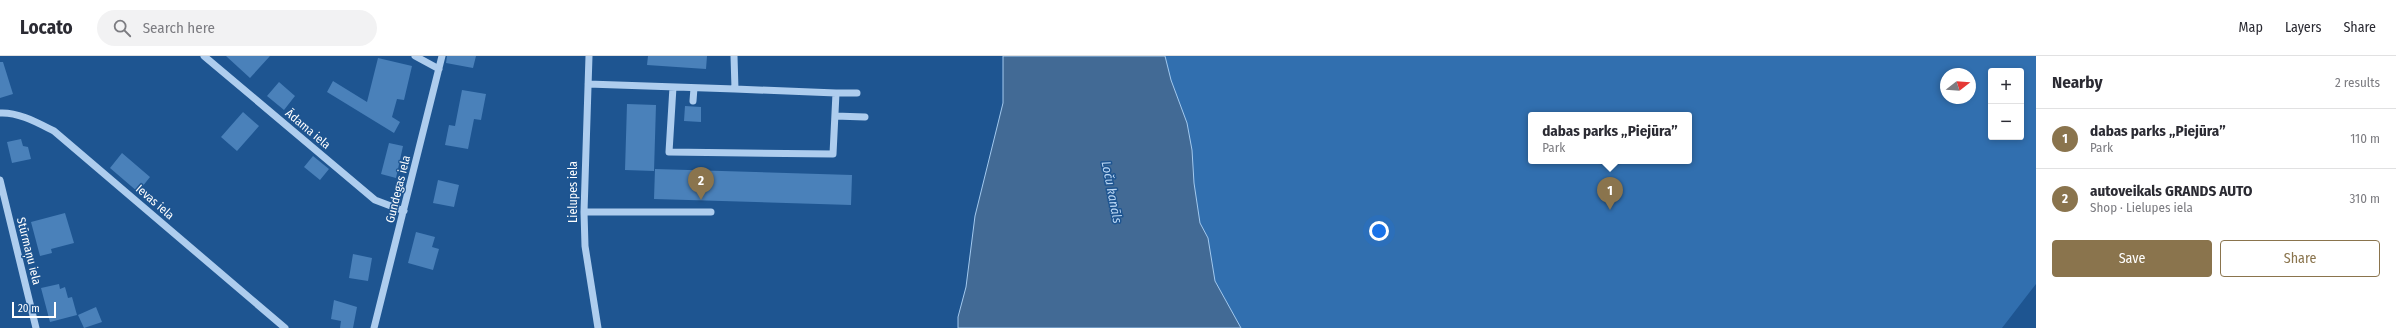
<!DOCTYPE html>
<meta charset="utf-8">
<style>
:root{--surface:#fff;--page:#f2f2f3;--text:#2b2b33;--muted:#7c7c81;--line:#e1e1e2;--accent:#8a744d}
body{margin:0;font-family:"Fira Sans Condensed",sans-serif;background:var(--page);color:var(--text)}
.controls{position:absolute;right:12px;top:12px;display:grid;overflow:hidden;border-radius:4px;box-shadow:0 2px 6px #0003}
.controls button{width:36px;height:36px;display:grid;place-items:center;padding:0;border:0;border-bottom:1px solid var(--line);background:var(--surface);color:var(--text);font:20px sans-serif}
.compass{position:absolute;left:1940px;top:12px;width:36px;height:36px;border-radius:50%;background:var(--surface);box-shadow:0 2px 6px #0003;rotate:73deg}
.scale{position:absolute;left:12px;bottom:10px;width:44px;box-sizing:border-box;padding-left:4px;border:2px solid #fff;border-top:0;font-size:11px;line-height:14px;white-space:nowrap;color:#fff;-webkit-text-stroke:3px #1e5591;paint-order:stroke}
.you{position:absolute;left:1379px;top:175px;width:14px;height:14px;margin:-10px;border:3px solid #fff;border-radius:50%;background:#1a73e8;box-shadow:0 0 0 6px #1a73e833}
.badge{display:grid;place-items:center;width:26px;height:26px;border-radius:50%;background:var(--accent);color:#fff;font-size:13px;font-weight:700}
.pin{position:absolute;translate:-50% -33px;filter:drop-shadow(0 1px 2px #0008)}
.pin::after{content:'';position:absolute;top:21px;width:14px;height:12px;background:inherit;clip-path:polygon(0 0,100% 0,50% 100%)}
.popup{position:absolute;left:1528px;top:56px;width:164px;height:52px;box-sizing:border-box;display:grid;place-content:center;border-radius:4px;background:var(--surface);filter:drop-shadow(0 1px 3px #0005);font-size:13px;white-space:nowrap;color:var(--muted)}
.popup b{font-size:15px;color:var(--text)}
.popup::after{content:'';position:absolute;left:50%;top:100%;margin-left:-8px;border:8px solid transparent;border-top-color:var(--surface)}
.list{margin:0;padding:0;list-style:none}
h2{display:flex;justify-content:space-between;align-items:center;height:52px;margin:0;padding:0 16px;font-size:17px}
h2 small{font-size:13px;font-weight:400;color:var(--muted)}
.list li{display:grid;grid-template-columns:26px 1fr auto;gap:12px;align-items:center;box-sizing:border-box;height:60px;padding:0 16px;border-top:1px solid var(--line)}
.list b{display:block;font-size:15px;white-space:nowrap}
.list p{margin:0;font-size:13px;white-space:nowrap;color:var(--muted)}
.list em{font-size:13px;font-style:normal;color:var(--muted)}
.actions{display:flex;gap:8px;padding:12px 16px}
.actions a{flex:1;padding:9px 0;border:1px solid var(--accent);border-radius:4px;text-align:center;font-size:14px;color:var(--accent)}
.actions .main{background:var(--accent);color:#fff}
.icon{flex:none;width:22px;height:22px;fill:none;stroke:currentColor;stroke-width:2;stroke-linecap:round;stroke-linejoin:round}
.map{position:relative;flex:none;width:2036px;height:272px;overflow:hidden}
header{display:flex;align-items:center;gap:24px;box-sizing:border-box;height:56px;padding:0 20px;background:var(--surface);border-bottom:1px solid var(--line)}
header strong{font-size:19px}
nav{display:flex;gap:22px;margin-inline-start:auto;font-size:14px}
.search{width:280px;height:36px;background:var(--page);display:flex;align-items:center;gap:10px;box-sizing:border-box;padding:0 14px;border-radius:22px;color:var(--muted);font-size:15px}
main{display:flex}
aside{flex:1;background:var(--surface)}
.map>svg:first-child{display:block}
</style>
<header>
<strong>Locato</strong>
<div class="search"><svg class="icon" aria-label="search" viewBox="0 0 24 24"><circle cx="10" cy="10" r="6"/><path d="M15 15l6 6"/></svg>Search here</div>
<nav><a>Map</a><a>Layers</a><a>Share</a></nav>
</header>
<main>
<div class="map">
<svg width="2036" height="272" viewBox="0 0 2036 272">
<rect width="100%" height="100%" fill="#1e5591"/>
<!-- green -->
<path fill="#316faf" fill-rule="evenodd" d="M1158,0H2036V228L2002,272H1220ZM1991,15H2021V81H1991ZM1946,18H1970V42H1946ZM1531,59H1689V105H1531Z"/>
<!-- water -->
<path fill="#426a95" stroke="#a2c9ef" d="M1003,0H1165L1171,24L1187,67L1192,94L1194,127L1200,167L1208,182L1215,225L1241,272H958V261L966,231L975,160L1003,47Z"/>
<!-- building -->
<path fill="#4a81ba" d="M226,0H270L250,22Z
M447,0H476L473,12L446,7Z
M648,0H707L706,13L647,9Z
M378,2L412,10L404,44L397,43L392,61L400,66L394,77L327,36L333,25L367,46Z
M0,6H3L13,38L0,42Z
M279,26L295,40L284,54L267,40Z
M462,34L486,38L481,64L474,63L468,93L445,89L449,69L455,70Z
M627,48L656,49L654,115L625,114Z
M685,50L701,51V66L684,65Z
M243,56L259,70L237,95L221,81Z
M21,83L23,90L28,91L31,103L12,107L7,86Z
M389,87L403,90L396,122L381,118Z
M122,97L150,121L138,136L110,112Z
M313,100L329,113L320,124L304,111Z
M655,113L852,119L851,149L654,143Z
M438,124L459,129L454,151L433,147Z
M65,157L74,187L51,193L52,197L40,200L31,166Z
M416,176L435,181L432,191L439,193L433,214L408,207Z
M353,198L372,202L368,225L349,222Z
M59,228L60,233L65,231L68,242L72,241L77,259L50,266L41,232Z
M334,244L357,251L353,272H340L341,265L331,263Z
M96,251L102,266L84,272L78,259Z"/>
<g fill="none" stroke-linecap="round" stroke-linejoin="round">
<!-- minor -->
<path stroke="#aecdee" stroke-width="7" d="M204,0L375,144L404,155
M415,0L439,13
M589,0L584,156L585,190L598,272
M588,28L735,33
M673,31L669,96L833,98L836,37L735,33L734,0
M836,37H857
M693,45L694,32
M0,57C19,56 38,67 54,75L285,272
M835,60L865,61
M0,124L36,272
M584,156H711
M374,272L442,0"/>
</g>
<g text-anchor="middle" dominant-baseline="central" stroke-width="3" stroke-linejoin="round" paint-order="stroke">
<!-- street labels -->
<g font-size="12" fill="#fff" stroke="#1e5591">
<text transform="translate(308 73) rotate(40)">Ādama iela</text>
<text transform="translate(398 133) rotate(-76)">Gundegas iela</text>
<text transform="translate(573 136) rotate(-90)">Lielupes iela</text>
<text transform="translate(155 146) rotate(41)">Ievas iela</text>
<text transform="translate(29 195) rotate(76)">Stūrmaņu iela</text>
</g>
<!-- water labels -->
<g font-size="13" font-style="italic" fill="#bad7f5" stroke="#1e5591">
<text transform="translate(1112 136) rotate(79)">Loču kanāls</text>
</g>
</g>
</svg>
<div class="controls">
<button>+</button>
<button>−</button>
</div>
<svg class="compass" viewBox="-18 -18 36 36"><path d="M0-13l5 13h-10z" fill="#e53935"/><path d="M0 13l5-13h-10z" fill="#7c7c81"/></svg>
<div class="scale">20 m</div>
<div class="you"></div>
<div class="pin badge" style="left:1610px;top:154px">1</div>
<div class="popup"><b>dabas parks „Piejūra”</b>Park</div>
<div class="pin badge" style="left:701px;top:144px">2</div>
</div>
<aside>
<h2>Nearby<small>2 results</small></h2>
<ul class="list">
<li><span class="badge">1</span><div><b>dabas parks „Piejūra”</b><p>Park</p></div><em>110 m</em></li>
<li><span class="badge">2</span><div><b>autoveikals GRANDS AUTO</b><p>Shop · Lielupes iela</p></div><em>310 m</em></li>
</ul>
<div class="actions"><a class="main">Save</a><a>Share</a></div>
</aside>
</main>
